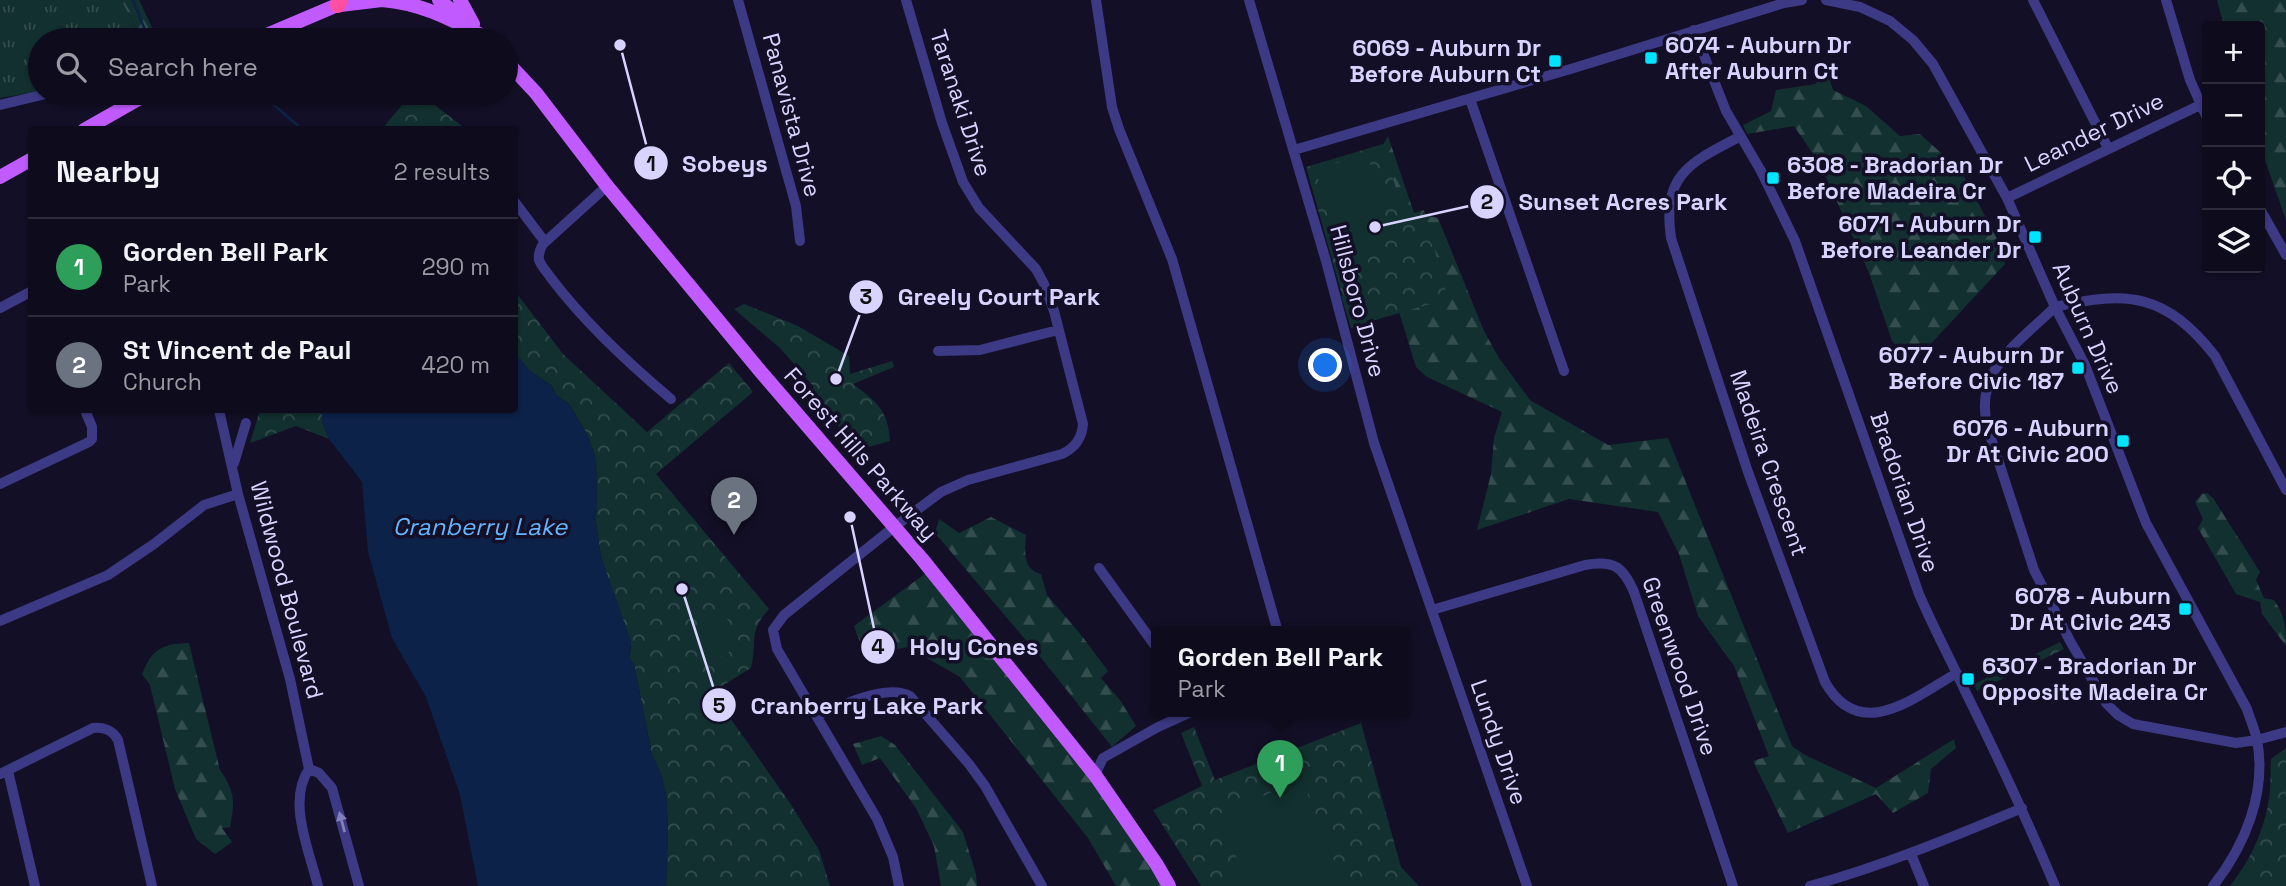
<!DOCTYPE html>
<meta charset="utf-8">
<style>
:root{--surface:#0e0b1c;--page:#1c1929;--text:#f1f3f6;--muted:#9b9ba3;--line:#2e2b3b;--accent:#db2777}
body{margin:0;font-family:"Space Grotesk",sans-serif;background:var(--page);color:var(--text)}
.controls{position:absolute;right:21px;top:21px;display:grid;overflow:hidden;border-radius:7px;box-shadow:0 2px 5px #0004}
.controls button{width:63px;height:63px;display:grid;place-items:center;padding:0;border:0;border-bottom:2px solid var(--line);background:var(--surface);color:var(--text);font:35px sans-serif}
.you{position:absolute;left:1326px;top:366px;width:24px;height:24px;margin:-18px;border:5px solid #fff;border-radius:50%;background:#1a73e8;box-shadow:0 0 0 10px #1a73e833}
.badge{display:grid;place-items:center;width:46px;height:46px;border-radius:50%;background:var(--accent);color:#fff;font-size:23px;font-weight:700}
.pin{position:absolute;translate:-50% -58px;filter:drop-shadow(0 2px 4px #0008)}
.pin::after{content:'';position:absolute;top:37px;width:24px;height:21px;background:inherit;clip-path:polygon(0 0,100% 0,50% 100%)}
.popup{position:absolute;left:1151px;top:626px;width:259px;height:91px;box-sizing:border-box;display:grid;place-content:center;border-radius:7px;background:var(--surface);filter:drop-shadow(0 2px 5px #0005);font-size:23px;white-space:nowrap;color:var(--muted)}
.popup b{font-size:26px;color:var(--text)}
.popup::after{content:'';position:absolute;left:50%;top:100%;margin-left:-14px;border:14px solid transparent;border-top-color:var(--surface)}
.list{margin:0;padding:0;list-style:none}
h2{display:flex;justify-content:space-between;align-items:center;height:91px;margin:0;padding:0 28px;font-size:30px}
h2 small{font-size:23px;font-weight:400;color:var(--muted)}
.list li{display:grid;grid-template-columns:46px 1fr auto;gap:21px;align-items:center;box-sizing:border-box;height:98px;padding:0 28px;border-top:2px solid var(--line)}
.list b{display:block;font-size:26px;white-space:nowrap}
.list p{margin:0;font-size:23px;white-space:nowrap;color:var(--muted)}
.list em{font-size:23px;font-style:normal;color:var(--muted)}
.icon{flex:none;width:38px;height:38px;fill:none;stroke:currentColor;stroke-width:2;stroke-linecap:round;stroke-linejoin:round}
.map{position:relative;flex:none;width:2286px;height:886px;overflow:hidden}
.search{position:absolute;background:var(--surface);box-shadow:0 2px 5px #0004;left:28px;top:28px;width:490px;height:77px;display:flex;align-items:center;gap:18px;box-sizing:border-box;padding:0 24px;border-radius:38px;color:var(--muted);font-size:26px}
.panel{position:absolute;background:var(--surface);box-shadow:0 2px 5px #0004;left:28px;top:126px;width:490px;height:287px;border-radius:7px}
.map>svg:first-child{display:block}
</style>
<div class="map">
<svg width="2286" height="886" viewBox="0 0 2286 886">
<defs>
<pattern id="grass-tufts" width="24" height="20" patternUnits="userSpaceOnUse" patternTransform="scale(1.75)"><rect width="24" height="20" fill="#12302f"/><path d="M3 7l-1-3M5 7V3M7 7l1-3M15 17l-1-3M17 17v-4M19 17l1-3" fill="none" stroke="#344d4e"/></pattern>
<pattern id="forest-firs" width="22" height="20" patternUnits="userSpaceOnUse" patternTransform="scale(1.75)"><rect width="22" height="20" fill="#12302f"/><path d="M5 1l3.5 6h-7zM16 11l3.5 6h-7z" fill="#344d4e"/></pattern>
<pattern id="park-crowns" width="20" height="18" patternUnits="userSpaceOnUse" patternTransform="scale(1.75)"><rect width="20" height="18" fill="#12302f"/><path d="M2 6a3 3 0 1 1 6 0M12 15a3 3 0 1 1 6 0" fill="none" stroke="#344d4e"/></pattern>
</defs>
<rect width="100%" height="100%" fill="#130f26"/>
<!-- grass -->
<path fill="url(#grass-tufts)" d="M0,0H121L143,40H40V91L0,98Z"/>
<!-- forest -->
<path fill="url(#forest-firs)" d="M121,0H139L158,40H143Z
M2217,0H2286V220L2260,146V26H2224Z
M1828,74L1833,90L1866,106L1900,136L1920,134L1961,171L1999,242L2005,264L1913,363L1892,341L1869,273L1820,164L1794,126L1747,134L1743,125L1771,111L1776,90L1815,84Z
M1388,136L1414,213L1438,218L1484,331L1499,358L1530,400L1608,445L1668,438L1792,746L1805,755L1876,788L1954,739L1956,748L1931,769L1928,793L1893,813L1876,794L1788,833L1753,761L1769,756L1734,666L1698,616L1679,554L1658,512L1569,499L1477,530L1491,474L1494,438L1502,412L1427,377L1416,367L1399,312L1351,328L1341,296L1408,272L1370,167Z
M2207,493L2213,498L2260,572L2256,580L2264,598L2274,600C2285,616 2286,627 2286,646L2262,614L2260,602L2236,594L2198,528L2203,519L2195,502L2202,494Z
M991,517L1026,535C1025,551 1022,569 1041,574L1047,595L1082,636L1108,671L1101,678L1120,700L1136,726L1112,747L1046,664L935,533L939,519L959,533Z
M926,573L1099,789L1164,886H1116L1088,838L960,677L908,647L865,655L854,626Z
M189,643L220,770C235,792 235,801 230,827L222,828L232,842L215,854L196,839L175,789L150,685L142,674C153,648 162,644 189,643Z
M881,736L895,745L963,832L976,874L977,886H941L934,846L916,808L880,758L862,765L853,744Z"/>
<!-- park -->
<path fill="url(#park-crowns)" d="M412,93H419L466,129H382Z
M1383,144L1404,216L1424,210L1448,299L1351,327L1306,167Z
M514,290L563,354L647,432L729,363L753,392L656,474L769,609C747,634 758,641 751,668L712,692L790,803L819,850L830,886H666L668,828L666,794L661,774L652,755L634,664L629,658L631,647L601,557L595,517L597,508L596,460L588,436L569,404L556,395L552,386L530,371L515,353Z
M744,304L798,326L849,356L850,374L892,361L894,367L853,384C877,402 888,410 890,441L858,450L809,391L814,387L780,348L734,309Z
M260,410H322V422L329,439L296,426L250,443Z
M2060,642L2064,649L1977,691L1974,684Z
M1361,723L1401,867L1419,886H1201L1153,810L1202,786L1181,733L1194,727L1215,780Z
M2286,748V886H2230C2252,858 2266,827 2270,791C2271,780 2270,769 2271,759Z"/>
<!-- garden -->
<path fill="#12302f" d="M1362,157L1369,161L1386,211L1350,222L1330,219L1315,168Z
M1373,221L1379,242L1341,254L1335,232Z
M726,617L741,645L711,662L696,634Z
M1302,780L1344,886H1248L1219,814Z"/>
<!-- water -->
<path fill="#0c2248" d="M515,353L530,371L552,386L556,395L569,404L588,436L596,460L597,508L595,517L601,557L631,641L629,658L634,664L652,755L661,774L666,794L668,828L666,886H478L460,795L426,697L392,638L368,552L362,482L329,439L322,422V410H514Z"/>
<g fill="none" stroke-linecap="round" stroke-linejoin="round">
<!-- stream -->
<path stroke="#0c2248" stroke-width="2.5" d="M133,0L149,40
M268,100L303,130
M30,193L32,192"/>
<!-- minor -->
<path stroke="#3d3a85" stroke-width="10" d="M738,0L796,206L800,241
M1096,0L1112,107L1119,129L1172,259L1278,632
M1249,0L1326,261L1374,443L1527,886
M1826,0L1860,7L1890,21L1913,40L1933,64L2007,198L2055,307L2085,365L2146,523L2247,709C2250,719 2255,730 2257,740C2267,792 2245,846 2213,886
M2033,0L2108,148
M2166,0L2190,80L2207,118
M1694,30L1726,111L1761,171L1795,241L1919,594C1933,627 1950,658 1965,691C1997,755 2027,820 2055,886
M1470,99L1564,371
M0,105L50,93
M1739,137C1689,163 1662,175 1671,238L1748,472L1825,682C1860,744 1915,697 1957,673
M1294,150L1574,68L1784,3L1802,0
M607,186L543,244C540,249 538,254 539,260C541,266 547,272 551,278C585,323 628,363 671,399
M2007,198L2200,105
M514,201L545,242
M2260,209L2286,255
M2055,307C2018,343 1972,371 1988,429L2034,570L2070,641L2106,703L2118,715L2133,724L2236,743L2257,740L2286,732
M2055,307C2129,290 2166,294 2215,356L2286,490
M0,308L32,291
M938,351L980,350L1058,330
M219,410L238,494L290,679L309,769C287,801 309,850 318,886
M234,463L246,423
M0,484L89,442L92,439V427L85,410
M1099,568L1156,647
M1432,610L1585,565C1613,560 1623,566 1634,592L1733,886
M0,621L108,575L154,544L204,505L238,494
M817,715C841,706 887,683 910,696L969,764L985,786L1042,886
M309,769L319,773L332,788L359,886
M8,771L35,886
M0,774L93,728C103,727 113,730 118,740L152,886
M1095,775L1103,758L1158,727L1191,712
M1911,854L1924,886
M899,886L893,857L877,819L777,649L773,630L784,615L894,527L941,492L968,480L1062,454C1075,448 1082,438 1083,424L1054,311L1044,284L1036,269L979,208L963,182L942,123L906,0
M1810,886C1883,866 1952,837 2022,808"/>
<!-- major -->
<path stroke="#c25bff" stroke-width="14" d="M382,0C419,3 447,17 479,34
M439,0L461,18
M460,0L473,24
M340,5L382,0
M255,40L349,0
M506,61L536,93L607,186L761,372L922,559L1095,775L1157,865L1169,886
M84,130L149,93
M0,177L32,159"/>
<!-- highway -->
<path stroke="#ff4fa3" stroke-width="16" d="M338,5L340,0"/>
</g>
<!-- one-way arrows -->
<defs><path id="oneway-solid" d="M-6-.8H1V-3.2L6.5 0L1 3.2V.8H-6Z" transform="scale(1.75)"/></defs>
<use fill="#837fbc" href="#oneway-solid" transform="translate(342 822) rotate(-105)"/>
<!-- markers -->
<g fill="#00e5ff" stroke="#130f26" stroke-width="2.5">
<rect x="1644" y="51" width="14" height="14" rx="3.5"/>
<rect x="1548" y="54" width="14" height="14" rx="3.5"/>
<rect x="1766" y="171" width="14" height="14" rx="3.5"/>
<rect x="2028" y="230" width="14" height="14" rx="3.5"/>
<rect x="2071" y="361" width="14" height="14" rx="3.5"/>
<rect x="2116" y="434" width="14" height="14" rx="3.5"/>
<rect x="2178" y="602" width="14" height="14" rx="3.5"/>
<rect x="1961" y="672" width="14" height="14" rx="3.5"/>
</g>
<g text-anchor="middle" dominant-baseline="central" stroke-width="7" stroke-linejoin="round" paint-order="stroke">
<!-- poi labels -->
<g font-size="23" font-weight="bold" fill="#d9d4ff" stroke="#130f26" text-anchor="end">
<text x="1665" y="45" text-anchor="start">6074 - Auburn Dr<tspan x="1665" dy="26">After Auburn Ct</tspan></text>
<text x="1541" y="48">6069 - Auburn Dr<tspan x="1541" dy="26">Before Auburn Ct</tspan></text>
<text x="1787" y="165" text-anchor="start">6308 - Bradorian Dr<tspan x="1787" dy="26">Before Madeira Cr</tspan></text>
<text x="2021" y="224">6071 - Auburn Dr<tspan x="2021" dy="26">Before Leander Dr</tspan></text>
<text x="2064" y="355">6077 - Auburn Dr<tspan x="2064" dy="26">Before Civic 187</tspan></text>
<text x="2109" y="428">6076 - Auburn<tspan x="2109" dy="26">Dr At Civic 200</tspan></text>
<text x="2171" y="596">6078 - Auburn<tspan x="2171" dy="26">Dr At Civic 243</tspan></text>
<text x="1982" y="666" text-anchor="start">6307 - Bradorian Dr<tspan x="1982" dy="26">Opposite Madeira Cr</tspan></text>
</g>
<!-- street labels -->
<g font-size="23" fill="#d9d4ff" stroke="#130f26">
<text transform="translate(961 103) rotate(72)">Taranaki Drive</text>
<text transform="translate(792 115) rotate(75)">Panavista Drive</text>
<text transform="translate(2094 132) rotate(-26)">Leander Drive</text>
<text transform="translate(1358 301) rotate(75)">Hillsboro Drive</text>
<text transform="translate(2088 328) rotate(66)">Auburn Drive</text>
<text transform="translate(861 454) rotate(49)">Forest Hills Parkway</text>
<text transform="translate(1769 463) rotate(71)">Madeira Crescent</text>
<text transform="translate(1905 492) rotate(71)">Bradorian Drive</text>
<text transform="translate(287 590) rotate(75)">Wildwood Boulevard</text>
<text transform="translate(1680 666) rotate(71)">Greenwood Drive</text>
<text transform="translate(1499 742) rotate(71)">Lundy Drive</text>
</g>
<!-- water labels -->
<g font-size="24" font-style="italic" fill="#62b6ff" stroke="#130f26">
<text x="480" y="526">Cranberry Lake</text>
</g>
</g>
<!-- callouts -->
<path fill="none" stroke="#d9d4ff" stroke-width="2.5" d="M620 45L651 163M1375 227L1487 202M836 379L866 297M850 517L878 647M682 589L719 705"/>
<g fill="#d9d4ff" stroke="#130f26" stroke-width="2.5">
<circle cx="620" cy="45" r="7"/>
<circle cx="1375" cy="227" r="7"/>
<circle cx="836" cy="379" r="7"/>
<circle cx="850" cy="517" r="7"/>
<circle cx="682" cy="589" r="7"/>
<circle cx="651" cy="163" r="18"/>
<circle cx="1487" cy="202" r="18"/>
<circle cx="866" cy="297" r="18"/>
<circle cx="878" cy="647" r="18"/>
<circle cx="719" cy="705" r="18"/>
</g>
<g font-size="21" text-anchor="middle" font-weight="bold" fill="#111">
<text x="651" y="171">1</text>
<text x="1487" y="209">2</text>
<text x="866" y="304">3</text>
<text x="878" y="654">4</text>
<text x="719" y="713">5</text>
</g>
<g font-size="24" text-anchor="middle" font-weight="bold" fill="#d9d4ff" stroke="#130f26" stroke-width="7" stroke-linejoin="round" paint-order="stroke">
<text x="725" y="172">Sobeys</text>
<text x="1623" y="210">Sunset Acres Park</text>
<text x="999" y="305">Greely Court Park</text>
<text x="974" y="655">Holy Cones</text>
<text x="867" y="714">Cranberry Lake Park</text>
</g>
</svg>
<div class="controls">
<button>+</button>
<button>−</button>
<button><svg class="icon" aria-label="locate" viewBox="0 0 24 24"><circle cx="12" cy="12" r="6"/><path d="M12 2v4M12 18v4M2 12h4M18 12h4"/></svg></button>
<button><svg class="icon" aria-label="layers" viewBox="0 0 24 24"><path d="M12 4l9 5-9 5-9-5zM3 14l9 5 9-5"/></svg></button>
</div>
<div class="you"></div>
<div class="pin badge" style="left:1280px;top:798px;background:#2e9e5b">1</div>
<div class="popup"><b>Gorden Bell Park</b>Park</div>
<div class="pin badge" style="left:734px;top:535px;background:#6b7280">2</div>
<div class="search"><svg class="icon" aria-label="search" viewBox="0 0 24 24"><circle cx="10" cy="10" r="6"/><path d="M15 15l6 6"/></svg>Search here</div>
<section class="panel">
<h2>Nearby<small>2 results</small></h2>
<ul class="list">
<li><span class="badge" style="background:#2e9e5b">1</span><div><b>Gorden Bell Park</b><p>Park</p></div><em>290 m</em></li>
<li><span class="badge" style="background:#6b7280">2</span><div><b>St Vincent de Paul</b><p>Church</p></div><em>420 m</em></li>
</ul>
</section>
</div>
